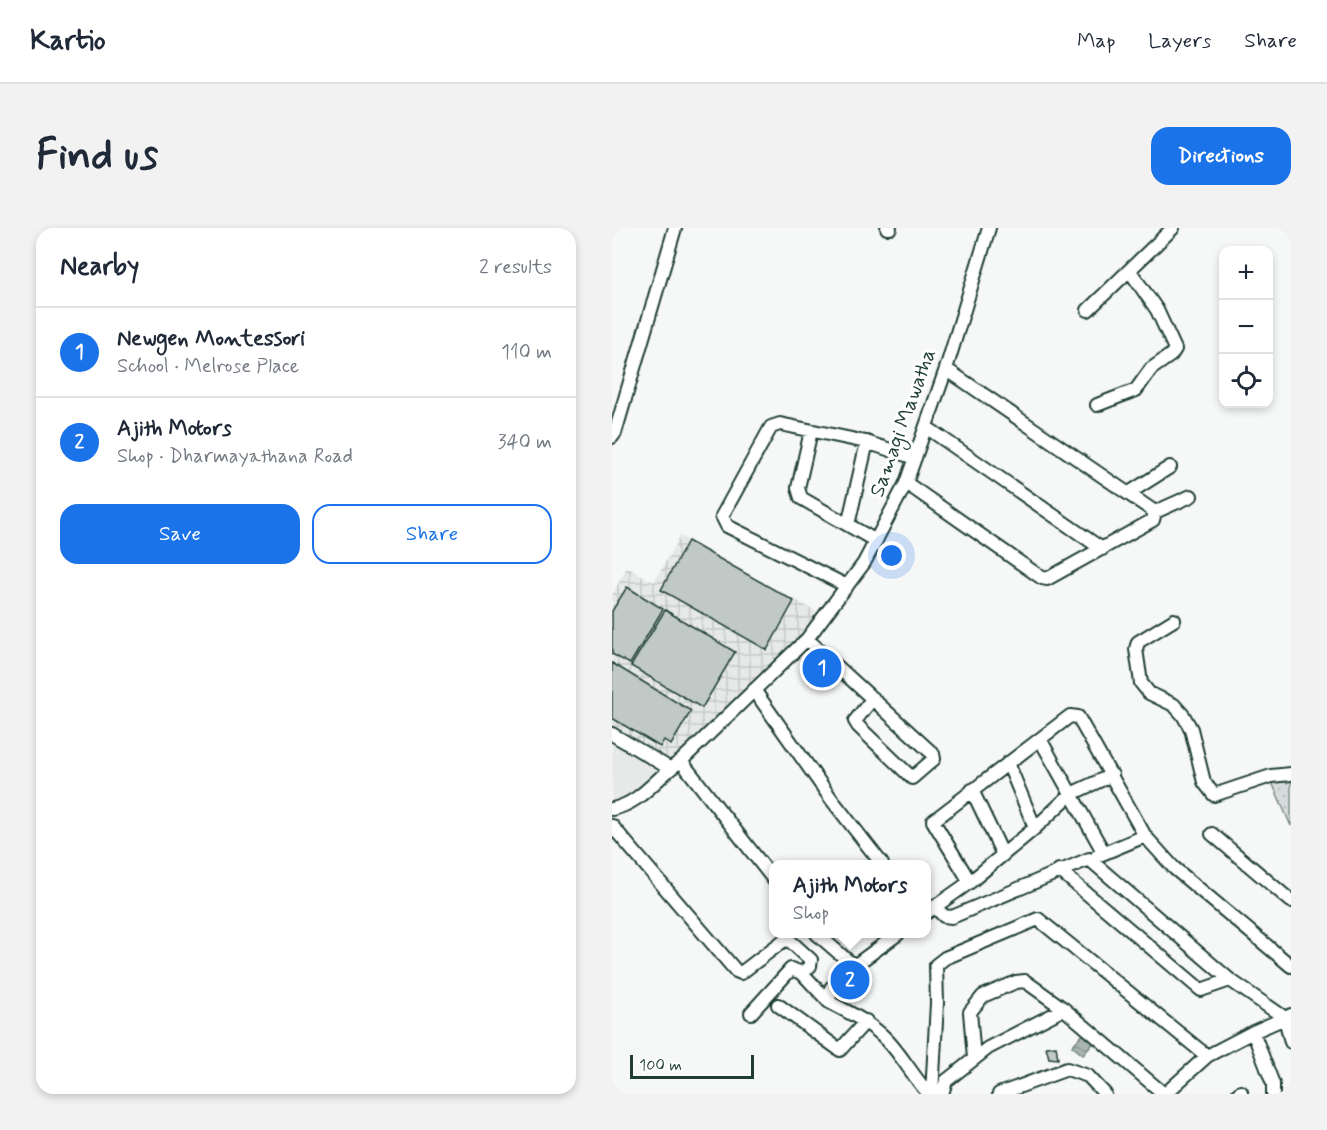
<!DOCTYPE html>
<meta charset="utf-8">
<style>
:root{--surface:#fff;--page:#f2f2f3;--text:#1f2937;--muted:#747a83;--line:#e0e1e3;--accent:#1a73e8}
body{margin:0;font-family:Mynerve,sans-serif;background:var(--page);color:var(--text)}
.controls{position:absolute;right:18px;top:18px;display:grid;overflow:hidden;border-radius:12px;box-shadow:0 3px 9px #0003}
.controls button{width:54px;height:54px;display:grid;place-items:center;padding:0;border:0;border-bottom:2px solid var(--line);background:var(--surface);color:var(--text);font:30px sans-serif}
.scale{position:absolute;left:18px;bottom:15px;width:124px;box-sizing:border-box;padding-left:6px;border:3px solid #1f3d34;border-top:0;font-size:16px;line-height:21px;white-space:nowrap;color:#1f3d34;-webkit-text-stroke:4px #fff;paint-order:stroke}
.you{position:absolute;left:280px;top:328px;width:21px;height:21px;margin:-15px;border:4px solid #fff;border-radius:50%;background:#1a73e8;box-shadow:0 0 0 9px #1a73e833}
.badge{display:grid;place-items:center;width:39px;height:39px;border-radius:50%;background:var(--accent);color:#fff;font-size:20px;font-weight:700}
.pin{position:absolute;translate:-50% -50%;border:3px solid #fff;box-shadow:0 2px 6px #0006}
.popup{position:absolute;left:157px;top:632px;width:162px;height:78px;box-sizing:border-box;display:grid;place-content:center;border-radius:12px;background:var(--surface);filter:drop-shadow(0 2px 4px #0005);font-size:20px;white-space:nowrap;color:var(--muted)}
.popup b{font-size:22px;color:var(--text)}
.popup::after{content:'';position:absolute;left:50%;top:100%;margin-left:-12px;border:12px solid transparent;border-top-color:var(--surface)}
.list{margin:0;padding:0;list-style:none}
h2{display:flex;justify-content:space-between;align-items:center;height:78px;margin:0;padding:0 24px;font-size:26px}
h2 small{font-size:20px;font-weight:400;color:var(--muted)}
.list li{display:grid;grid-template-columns:39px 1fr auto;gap:18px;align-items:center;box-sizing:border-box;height:90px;padding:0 24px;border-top:2px solid var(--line)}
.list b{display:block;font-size:22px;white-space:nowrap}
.list p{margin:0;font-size:20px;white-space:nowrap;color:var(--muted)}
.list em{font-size:20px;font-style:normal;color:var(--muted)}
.actions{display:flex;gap:12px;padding:18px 24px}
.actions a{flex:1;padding:14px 0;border:2px solid var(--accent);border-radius:18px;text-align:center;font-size:21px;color:var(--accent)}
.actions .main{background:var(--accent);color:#fff}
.icon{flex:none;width:33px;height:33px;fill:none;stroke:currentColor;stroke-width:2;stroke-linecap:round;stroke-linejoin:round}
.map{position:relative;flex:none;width:679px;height:866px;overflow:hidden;border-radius:18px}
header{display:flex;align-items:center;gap:36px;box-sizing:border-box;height:84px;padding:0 30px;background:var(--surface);border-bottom:2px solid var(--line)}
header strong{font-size:28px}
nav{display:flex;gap:33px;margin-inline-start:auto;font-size:21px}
.intro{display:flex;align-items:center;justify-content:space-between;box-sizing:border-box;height:144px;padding:0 36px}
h1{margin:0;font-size:42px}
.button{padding:15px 27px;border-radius:18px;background:var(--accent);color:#fff;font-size:21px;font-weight:700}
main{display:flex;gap:36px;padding:0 36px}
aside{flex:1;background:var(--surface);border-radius:18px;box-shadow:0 3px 9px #0003}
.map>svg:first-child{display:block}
</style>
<header>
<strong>Kartio</strong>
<nav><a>Map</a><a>Layers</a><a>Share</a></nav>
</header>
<div class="intro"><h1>Find us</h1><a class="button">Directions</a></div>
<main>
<aside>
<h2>Nearby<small>2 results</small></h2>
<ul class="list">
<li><span class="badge">1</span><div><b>Newgen Montessori</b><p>School · Melrose Place</p></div><em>110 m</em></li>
<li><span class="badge">2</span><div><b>Ajith Motors</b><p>Shop · Dharmayathana Road</p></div><em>340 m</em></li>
</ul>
<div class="actions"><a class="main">Save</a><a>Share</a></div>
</aside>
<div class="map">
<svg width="679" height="866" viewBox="0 0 679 866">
<defs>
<pattern id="industrial-grid" width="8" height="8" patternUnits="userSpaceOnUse" patternTransform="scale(1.5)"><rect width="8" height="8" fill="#e6e9e8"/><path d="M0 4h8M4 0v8" fill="none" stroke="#c5c9c8"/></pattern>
<pattern id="grass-dots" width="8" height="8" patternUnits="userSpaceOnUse" patternTransform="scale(1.5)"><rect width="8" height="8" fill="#d6dcdb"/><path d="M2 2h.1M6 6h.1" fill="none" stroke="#b7bebd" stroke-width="1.8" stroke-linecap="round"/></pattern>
<pattern id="water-waves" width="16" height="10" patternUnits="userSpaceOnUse" patternTransform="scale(1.5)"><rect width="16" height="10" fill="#aab5b1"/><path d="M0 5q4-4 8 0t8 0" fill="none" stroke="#8a9491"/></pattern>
</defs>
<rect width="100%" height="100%" fill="#f6f7f7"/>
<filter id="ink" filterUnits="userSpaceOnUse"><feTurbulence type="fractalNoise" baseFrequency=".0167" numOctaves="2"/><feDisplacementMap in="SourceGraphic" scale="12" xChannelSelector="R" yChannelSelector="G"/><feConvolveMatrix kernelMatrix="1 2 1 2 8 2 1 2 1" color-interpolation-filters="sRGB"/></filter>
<g filter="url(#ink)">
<!-- built -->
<path fill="#e6e9e8" d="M0,513L52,541L33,560L0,574Z"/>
<!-- industrial -->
<path fill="url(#industrial-grid)" d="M68,308L209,386L192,408L66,529L57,534L0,502V367L15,339L42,354Z"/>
<!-- grass -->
<path fill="url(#grass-dots)" stroke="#7a8c88" stroke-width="1.5" d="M679,549V598L659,552Z"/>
<!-- water -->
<path fill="url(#water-waves)" stroke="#72857f" stroke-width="1.5" d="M474,803L485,811L471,827L460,818Z"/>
<!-- building -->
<path fill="#c0c9c6" stroke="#1f3d34" stroke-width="1.5" d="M76,313L182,373L155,422L49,362Z
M15,359L51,381L18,436L0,426V383Z
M53,382L123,424L90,480L19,438Z
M0,435L79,483L59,517L52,512L48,519L0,490Z
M444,818L446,831L437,830L434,819Z"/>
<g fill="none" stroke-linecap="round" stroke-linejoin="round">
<defs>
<path id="minor" d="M275,0H278
M476,82L561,0
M334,141L543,284
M485,177L524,162L539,141L559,127L563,121L545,82L518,43
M314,199L490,321
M199,203L186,260L189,270L264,313
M0,209L3,205L63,0
M294,255L430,350L435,351L541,292L543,284L579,268
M517,265L558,239
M236,297L255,214
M235,358L115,298L110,288L159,199L168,196L254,214L303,230
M562,392L526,414L524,421L529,455L537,465L562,477L571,487L579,501L592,554L602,567L659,548L679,546
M195,411L321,526L322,531L300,550L246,498L243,493L261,470
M142,462L220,572L270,636
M0,506L57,540
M428,511L492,625
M69,533L162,652
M396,535L423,600
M360,562L391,627
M0,581C30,575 44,549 69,533L195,411L252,335L294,255L334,141L377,0
M0,598L124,743L129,745L171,713L177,712L199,732L198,738L190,745
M600,606L679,673
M485,628L533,608
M447,642L589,762L618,752
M358,654L321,593L458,488L466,489L533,608L562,640L679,738
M324,680L332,688L340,689L477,631L618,752L673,790
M314,685L358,654L423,600L459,566L500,547
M205,706L242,738L219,760L217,774C238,785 259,795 276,813C291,829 302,850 317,866
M242,738L286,706
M166,777L228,822L254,793
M139,785L179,741L190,745L217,774
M679,787L673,790L679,814
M641,804L661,856V866
M362,830L358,784L371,768L404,754L413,753L452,781L552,866
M320,866L325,775L324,737L333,730L426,691L595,828
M330,866L334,853L376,820L452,781
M387,866L455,841L476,848L493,866
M553,866L595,828L641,804L673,790
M626,866L629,864"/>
</defs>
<!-- minor casing -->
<use href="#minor" stroke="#1f3d34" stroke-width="16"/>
<!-- minor -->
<use href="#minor" stroke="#fff" stroke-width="12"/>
</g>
</g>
<g text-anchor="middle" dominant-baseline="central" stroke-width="6" stroke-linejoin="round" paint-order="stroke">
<!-- street labels -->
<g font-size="21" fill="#1f3d34" stroke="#fff">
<text transform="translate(291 195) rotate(-70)">Samagi Mawatha</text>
</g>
</g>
</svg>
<div class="controls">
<button>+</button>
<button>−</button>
<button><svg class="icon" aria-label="locate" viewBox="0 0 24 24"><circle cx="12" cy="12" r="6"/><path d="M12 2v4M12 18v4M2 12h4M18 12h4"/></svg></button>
</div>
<div class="scale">100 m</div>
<div class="you"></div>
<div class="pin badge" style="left:210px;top:440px">1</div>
<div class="pin badge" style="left:238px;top:752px">2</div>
<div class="popup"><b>Ajith Motors</b>Shop</div>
</div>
</main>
